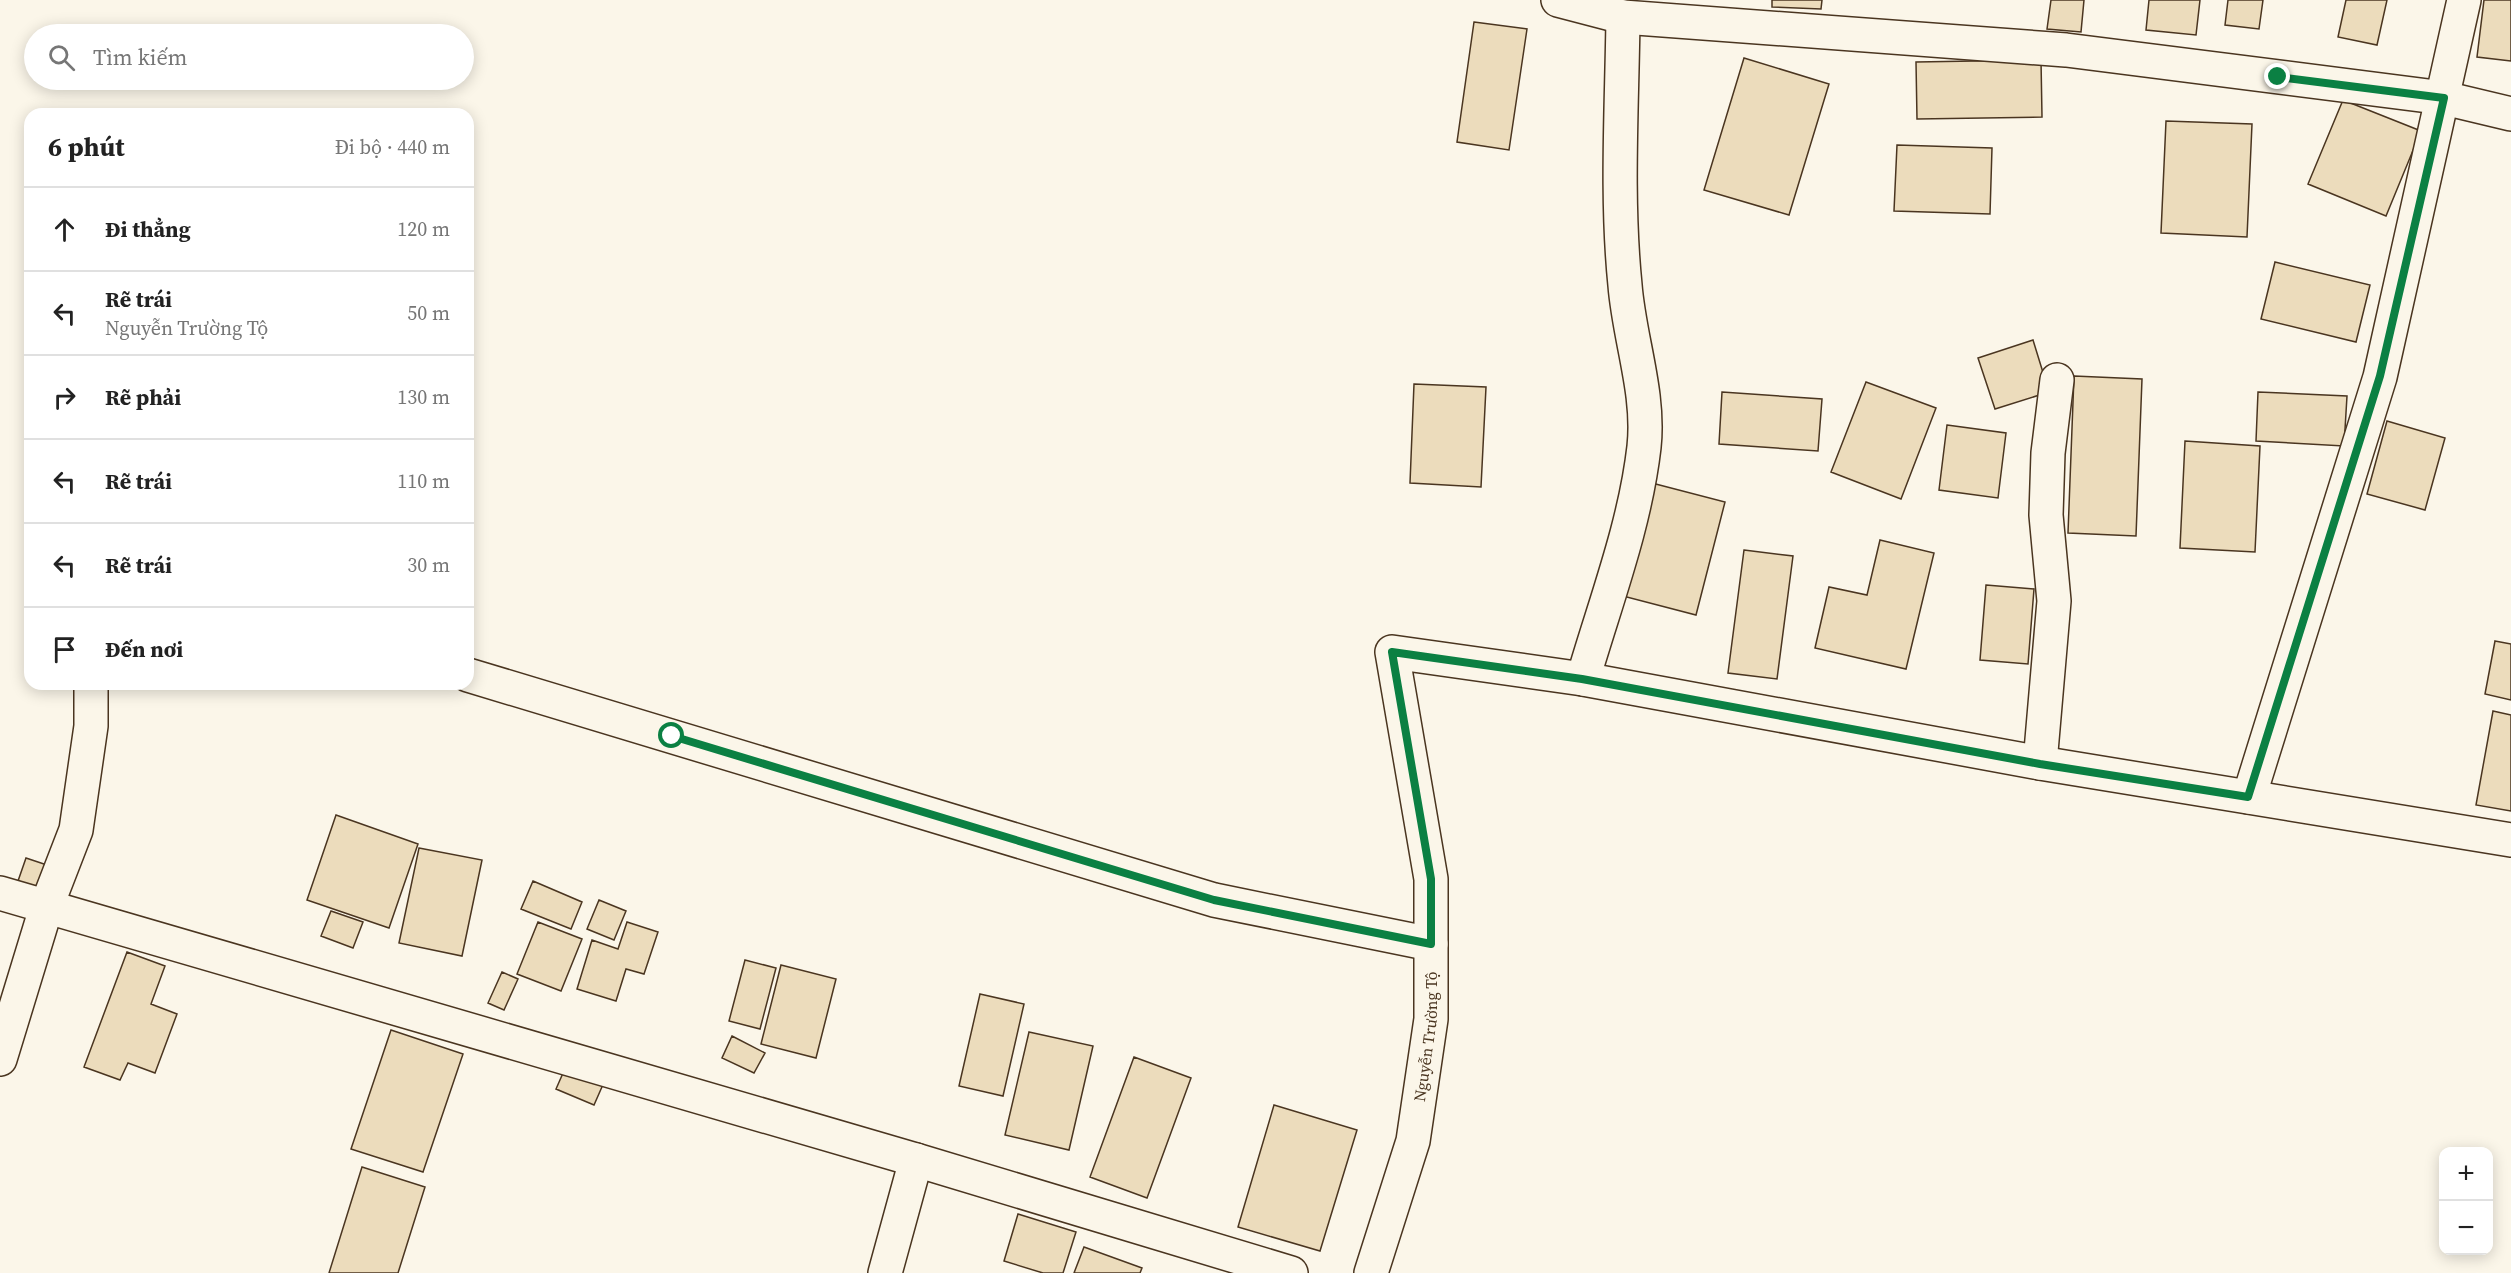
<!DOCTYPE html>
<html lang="vi">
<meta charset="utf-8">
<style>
:root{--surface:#fff;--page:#f2f2f2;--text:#222;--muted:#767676;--line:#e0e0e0}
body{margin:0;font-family:"Source Serif 4",serif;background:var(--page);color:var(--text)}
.controls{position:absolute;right:18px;bottom:18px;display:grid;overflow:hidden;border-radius:12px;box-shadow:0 3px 15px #0003}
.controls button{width:54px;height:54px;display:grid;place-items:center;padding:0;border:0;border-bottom:2px solid var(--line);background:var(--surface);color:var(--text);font:30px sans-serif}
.stop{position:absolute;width:18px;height:18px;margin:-14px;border:4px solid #0b8043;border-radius:50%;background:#fff}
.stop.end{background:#0b8043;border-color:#fff;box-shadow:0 2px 6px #0008}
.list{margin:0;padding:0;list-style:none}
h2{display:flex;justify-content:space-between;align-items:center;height:78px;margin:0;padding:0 24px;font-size:26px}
h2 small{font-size:20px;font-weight:400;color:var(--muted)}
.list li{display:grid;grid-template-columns:39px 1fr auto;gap:18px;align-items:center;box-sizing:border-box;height:84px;padding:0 24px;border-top:2px solid var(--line)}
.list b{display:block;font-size:22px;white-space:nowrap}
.list p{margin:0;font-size:20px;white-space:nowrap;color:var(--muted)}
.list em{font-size:20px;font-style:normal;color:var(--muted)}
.icon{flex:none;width:33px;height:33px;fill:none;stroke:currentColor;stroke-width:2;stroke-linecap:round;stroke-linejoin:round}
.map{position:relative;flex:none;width:2511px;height:1273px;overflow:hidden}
.search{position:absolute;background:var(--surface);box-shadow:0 3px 15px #0003;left:24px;top:24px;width:450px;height:66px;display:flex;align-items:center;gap:15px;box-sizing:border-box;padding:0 21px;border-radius:33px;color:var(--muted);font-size:22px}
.panel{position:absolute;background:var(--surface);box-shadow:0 3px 15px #0003;left:24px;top:108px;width:450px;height:582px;border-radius:18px}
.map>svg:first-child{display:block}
</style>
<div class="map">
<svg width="2511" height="1273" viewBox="0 0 2511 1273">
<rect width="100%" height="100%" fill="#fbf6e9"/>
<!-- building -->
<path fill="#ecdcbc" stroke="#4a3520" stroke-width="1.5" d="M1772,0H1822L1821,9L1772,7Z
M2051,0H2084L2081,32L2047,29Z
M2149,0H2200L2196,35L2146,30Z
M2228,0H2263L2259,29L2225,25Z
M2346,0H2387L2377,45L2338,37Z
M2484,0H2511V61L2477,57Z
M1474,22L1527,29L1509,150L1457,142Z
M1744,58L1829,84L1789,215L1704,190Z
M2041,60L2042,117L1917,119L1916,62Z
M2343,100L2421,131L2386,216L2308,184Z
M2166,121L2252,124L2247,237L2161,233Z
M1897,145L1992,148L1990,214L1894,211Z
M2275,262L2370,285L2356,342L2261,319Z
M2033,340L2049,392L1995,409L1978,358Z
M2074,376L2142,379L2136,536L2068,533Z
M1866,382L1936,408L1901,499L1831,472Z
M1414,384L1486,387L1481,487L1410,483Z
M1722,392L1822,399L1818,451L1719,444Z
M2258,392L2347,396L2344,446L2256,441Z
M2387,421L2445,438L2425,510L2367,494Z
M1947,425L2006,433L1998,498L1939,490Z
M2185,441L2260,446L2255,552L2180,548Z
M1648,482L1725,502L1696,615L1619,595Z
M1880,540L1934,553L1906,669L1815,648L1829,587L1867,595Z
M1744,550L1793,556L1777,679L1728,673Z
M1986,585L2034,589L2028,664L1980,660Z
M2495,641L2511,644V700L2485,694Z
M2493,711L2511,715V811L2476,805Z
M336,815L418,844L389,928L307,900Z
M419,848L482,860L462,956L399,943Z
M26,858L53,867L46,890L18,881Z
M533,881L582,902L571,929L521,909Z
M599,900L626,911L614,940L587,929Z
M331,911L363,922L353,948L321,936Z
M538,922L582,939L561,991L517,974Z
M627,922L658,932L644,974L626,969L616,1001L577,989L592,940L618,949Z
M127,952L165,966L151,1004L177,1014L155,1073L128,1063L120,1080L84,1067Z
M745,960L776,968L760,1029L729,1021Z
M781,965L836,979L816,1058L761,1044Z
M502,972L518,979L504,1010L488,1003Z
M980,994L1024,1004L1003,1096L959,1086Z
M391,1030L463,1054L423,1172L351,1149Z
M1029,1032L1093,1046L1069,1150L1005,1135Z
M732,1036L765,1053L754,1073L722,1058Z
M1134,1057L1191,1078L1147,1198L1090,1177Z
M567,1064L605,1080L594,1105L556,1089Z
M1274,1105L1357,1130L1320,1251L1238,1227Z
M362,1167L425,1187L398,1273H329Z
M1018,1214L1076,1232L1063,1273H1043L1004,1261Z
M1084,1247L1142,1268L1140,1273H1074Z"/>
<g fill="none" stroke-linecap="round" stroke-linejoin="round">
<defs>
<g id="minor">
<path d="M1558,0L1623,17L2066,50L2444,98L2511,114"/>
<path d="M468,675L1214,900L1431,944"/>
<path d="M1583,679C1605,603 1635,526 1644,447C1650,393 1629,338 1625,285C1616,196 1622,106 1623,17"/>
<path d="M2040,763L2054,601L2046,515L2048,453L2057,380"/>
<path d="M2249,797L2380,377L2464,0"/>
<path d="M0,893L916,1160L1291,1273"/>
<path d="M0,1059L47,905L76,830L91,726V684"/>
<path d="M885,1273L916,1160"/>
<path id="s1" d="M1371,1273L1413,1141L1431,1019V879L1392,652L1583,679L2040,763L2511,840"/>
</g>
</defs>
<!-- minor casing -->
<use href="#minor" stroke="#4a3520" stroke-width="36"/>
<!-- minor -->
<use href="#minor" stroke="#fbf6e9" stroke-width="33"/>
</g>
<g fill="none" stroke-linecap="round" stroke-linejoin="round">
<!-- route -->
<path stroke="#0b8043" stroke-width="8" d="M672,736L1214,900L1431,944V879L1392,652L1582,679L2040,764L2248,797L2380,376L2444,98L2278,77"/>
</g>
<g text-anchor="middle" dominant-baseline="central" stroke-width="4.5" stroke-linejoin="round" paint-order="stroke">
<!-- street labels -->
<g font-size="16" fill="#4a3520" stroke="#fbf6e9">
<text stroke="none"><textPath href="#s1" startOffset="244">Nguyễn Trường Tộ</textPath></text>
</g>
</g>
</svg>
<div class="controls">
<button>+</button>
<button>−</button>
</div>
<div class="stop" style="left:672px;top:736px"></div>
<div class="stop end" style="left:2278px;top:77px"></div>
<div class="search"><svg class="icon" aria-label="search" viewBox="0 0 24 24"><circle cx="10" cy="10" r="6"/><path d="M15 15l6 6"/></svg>Tìm kiếm</div>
<section class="panel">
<h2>6 phút<small>Đi bộ · 440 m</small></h2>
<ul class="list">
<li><svg class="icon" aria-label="ahead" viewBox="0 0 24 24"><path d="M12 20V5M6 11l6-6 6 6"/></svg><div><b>Đi thẳng</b></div><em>120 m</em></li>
<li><svg class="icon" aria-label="left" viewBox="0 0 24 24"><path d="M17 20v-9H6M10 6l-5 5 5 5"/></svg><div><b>Rẽ trái</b><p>Nguyễn Trường Tộ</p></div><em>50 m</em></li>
<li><svg class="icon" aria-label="right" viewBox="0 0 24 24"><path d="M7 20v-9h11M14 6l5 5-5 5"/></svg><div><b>Rẽ phải</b></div><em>130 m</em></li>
<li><svg class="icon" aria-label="left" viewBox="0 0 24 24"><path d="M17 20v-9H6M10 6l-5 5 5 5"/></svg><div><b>Rẽ trái</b></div><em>110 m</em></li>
<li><svg class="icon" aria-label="left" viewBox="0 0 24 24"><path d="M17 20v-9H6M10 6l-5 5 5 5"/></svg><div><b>Rẽ trái</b></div><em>30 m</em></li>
<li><svg class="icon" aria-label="arrive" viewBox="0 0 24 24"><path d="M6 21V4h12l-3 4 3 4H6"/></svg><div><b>Đến nơi</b></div></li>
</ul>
</section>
</div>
